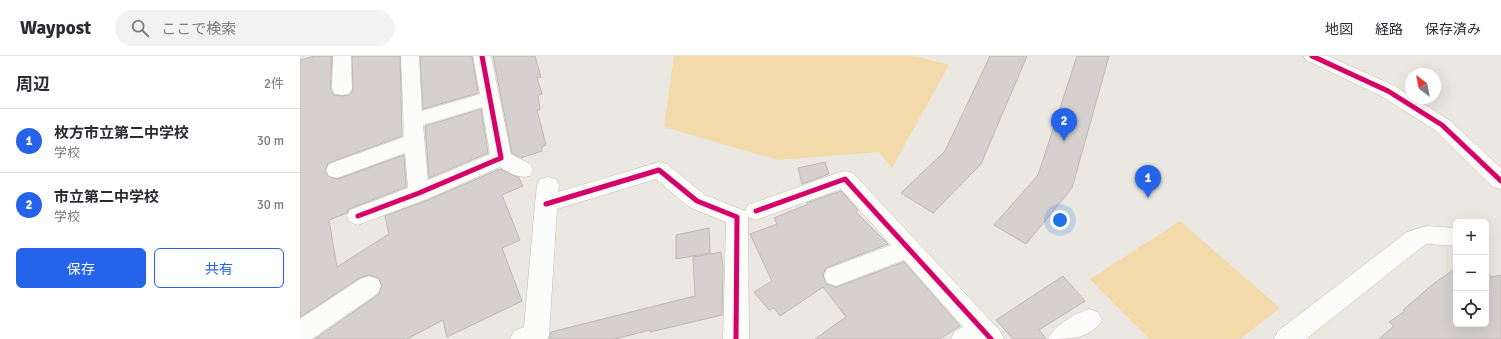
<!DOCTYPE html>
<html lang="ja">
<meta charset="utf-8">
<style>
:root{--surface:#fff;--page:#f2f2f3;--text:#2b2b33;--muted:#7c7c81;--line:#e1e1e2;--accent:#2563eb}
body{margin:0;font-family:Signika,"Noto Sans JP",sans-serif;background:var(--page);color:var(--text)}
.controls{position:absolute;right:12px;bottom:12px;display:grid;overflow:hidden;border-radius:6px;box-shadow:0 4px 16px #0002}
.controls button{width:36px;height:36px;display:grid;place-items:center;padding:0;border:0;border-bottom:1px solid var(--line);background:var(--surface);color:var(--text);font:20px sans-serif}
.compass{position:absolute;left:1105px;top:12px;width:36px;height:36px;border-radius:50%;background:var(--surface);box-shadow:0 4px 16px #0002;rotate:328deg}
.you{position:absolute;left:760px;top:164px;width:14px;height:14px;margin:-10px;border:3px solid #fff;border-radius:50%;background:#1a73e8;box-shadow:0 0 0 6px #1a73e833}
.badge{display:grid;place-items:center;width:26px;height:26px;border-radius:50%;background:var(--accent);color:#fff;font-size:13px;font-weight:700}
.pin{position:absolute;translate:-50% -33px;filter:drop-shadow(0 1px 2px #0008)}
.pin::after{content:'';position:absolute;top:21px;width:14px;height:12px;background:inherit;clip-path:polygon(0 0,100% 0,50% 100%)}
.list{margin:0;padding:0;list-style:none}
h2{display:flex;justify-content:space-between;align-items:center;height:52px;margin:0;padding:0 16px;font-size:17px}
h2 small{font-size:13px;font-weight:400;color:var(--muted)}
.list li{display:grid;grid-template-columns:26px 1fr auto;gap:12px;align-items:center;box-sizing:border-box;height:64px;padding:0 16px;border-top:1px solid var(--line)}
.list b{display:block;font-size:15px;white-space:nowrap}
.list p{margin:0;font-size:13px;white-space:nowrap;color:var(--muted)}
.list em{font-size:13px;font-style:normal;color:var(--muted)}
.actions{display:flex;gap:8px;padding:12px 16px}
.actions a{flex:1;padding:9px 0;border:1px solid var(--accent);border-radius:6px;text-align:center;font-size:14px;color:var(--accent)}
.actions .main{background:var(--accent);color:#fff}
.icon{flex:none;width:22px;height:22px;fill:none;stroke:currentColor;stroke-width:2;stroke-linecap:round;stroke-linejoin:round}
.map{position:relative;flex:none;width:1201px;height:283px;overflow:hidden}
header{display:flex;align-items:center;gap:24px;box-sizing:border-box;height:56px;padding:0 20px;background:var(--surface);border-bottom:1px solid var(--line)}
header strong{font-size:19px}
nav{display:flex;gap:22px;margin-inline-start:auto;font-size:14px}
.search{width:280px;height:36px;background:var(--page);display:flex;align-items:center;gap:10px;box-sizing:border-box;padding:0 14px;border-radius:22px;color:var(--muted);font-size:15px}
main{display:flex}
aside{flex:1;background:var(--surface)}
.map>svg:first-child{display:block}
</style>
<header>
<strong>Waypost</strong>
<div class="search"><svg class="icon" aria-label="search" viewBox="0 0 24 24"><circle cx="10" cy="10" r="6"/><path d="M15 15l6 6"/></svg>ここで検索</div>
<nav><a>地図</a><a>経路</a><a>保存済み</a></nav>
</header>
<main>
<aside>
<h2>周辺<small>2件</small></h2>
<ul class="list">
<li><span class="badge">1</span><div><b>枚方市立第二中学校</b><p>学校</p></div><em>30 m</em></li>
<li><span class="badge">2</span><div><b>市立第二中学校</b><p>学校</p></div><em>30 m</em></li>
</ul>
<div class="actions"><a class="main">保存</a><a>共有</a></div>
</aside>
<div class="map">
<svg width="1201" height="283" viewBox="0 0 1201 283">
<rect width="100%" height="100%" fill="#ebe8e1"/>
<!-- green -->
<path fill="#f2daaa" d="M374,0H615L649,9L592,112L579,96L478,104L364,71Z
M880,165L980,252L940,283H849L790,223Z"/>
<!-- building -->
<path fill="#d6d1ce" stroke="#bcb8b4" d="M15,0H32L30,33L34,39L42,40L49,39L53,34L52,0H100L102,80L28,107L25,115L29,121L38,123L104,99L106,131L49,153L47,157L29,164L37,211L89,178L85,160L128,144L200,113L219,122L223,130L202,139L220,184L202,192L222,245L147,281L143,264L107,283H15L79,238L82,229L78,222L69,219L60,222L0,261V4Z
M120,0H172L178,37L123,53Z
M193,0H235L241,21L237,22L242,38L238,39L240,54H237L246,89L242,91V95L221,102L212,97Z
M690,0H727L681,108L633,157L601,137L645,95Z
M777,0H809L772,132L726,188L694,169L738,119Z
M181,53L188,97L129,122L125,70Z
M525,106L529,118L502,128L498,112Z
M541,135L558,154L556,156L588,188L526,212L523,219L526,228L537,231L604,206L660,270L640,283H515L546,261L523,231L480,260L474,252L469,254L454,236L472,225L450,178L477,168L474,162L508,148L507,147Z
M409,172L410,197L376,203V179Z
M421,196L423,213L422,259L350,276V274L315,283H249L251,276L395,240L393,201Z
M1156,212V268H1186V216L1192,221L1201,219V283H1079L1094,270L1089,266L1105,255L1103,254L1132,229Z
M763,220L785,245L739,274L746,283H713L696,264Z"/>
<g fill="none" stroke-linecap="round" stroke-linejoin="round">
<defs>
<path id="minor" d="M33,0H51L52,33L49,38L42,39L35,38L32,33Z
M101,0H119L122,55L180,38L173,0H191L211,98L230,108L233,114L230,120C218,123 210,117 200,111L127,143L66,166L58,169L50,166L47,160L50,154L108,132L105,97L37,122L29,120L26,114L29,108L104,81ZM182,51L190,98L128,124L123,69Z
M1003,0H1028L1095,30L1111,40V42H1114L1149,64L1201,112V133L1193,131L1135,74L1081,40L1006,4Z
M359,106L367,108L405,139L445,155L448,149L537,117L545,115L553,117L700,275L704,283H651L655,275L663,271L604,204L536,230L527,227L524,220L527,213L591,189L541,133L456,164L448,161L449,283H423L426,166L389,151L356,123L257,153L249,280L247,283H210L214,275L224,271L235,148L237,129L240,123L248,121L256,123L259,129L258,136Z
M1127,170L1156,172V190L1127,188L1123,190L1006,283H974L978,275L1107,176Z
M69,220L78,223L81,230L78,237L12,283H0V263L60,223Z
M789,253L798,256L802,264C791,283 770,283 748,283C755,269 774,258 789,253Z"/>
</defs>
<!-- minor casing -->
<use href="#minor" stroke="#bebcb7" stroke-width="1"/>
<!-- minor -->
<use href="#minor" fill="#fcfcfa" fill-rule="evenodd"/>
<defs>
<path id="cycleway" d="M1012,0L1088,35L1142,69L1201,125
M246,148L359,114L397,145L437,161L436,283
M456,155L545,123L691,283
M58,160L119,137L201,102L182,0"/>
</defs>
<!-- cycleway casing -->
<use href="#cycleway" stroke="#fcf6ea" stroke-width="8"/>
<!-- cycleway -->
<use href="#cycleway" stroke="#d6006c" stroke-width="5"/>
</g>
</svg>
<div class="controls">
<button>+</button>
<button>−</button>
<button><svg class="icon" aria-label="locate" viewBox="0 0 24 24"><circle cx="12" cy="12" r="6"/><path d="M12 2v4M12 18v4M2 12h4M18 12h4"/></svg></button>
</div>
<svg class="compass" viewBox="-18 -18 36 36"><path d="M0-13l5 13h-10z" fill="#e53935"/><path d="M0 13l5-13h-10z" fill="#7c7c81"/></svg>
<div class="you"></div>
<div class="pin badge" style="left:848px;top:142px">1</div>
<div class="pin badge" style="left:764px;top:85px">2</div>
</div>
</main>
